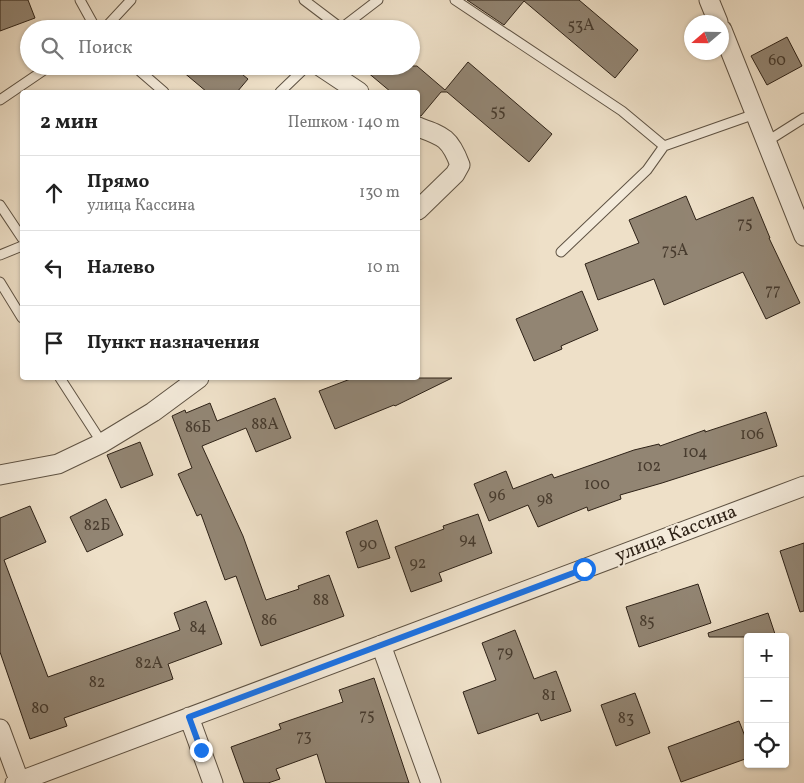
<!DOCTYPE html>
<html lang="ru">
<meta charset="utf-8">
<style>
:root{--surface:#fff;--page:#f2f2f2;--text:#222;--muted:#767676;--line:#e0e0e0}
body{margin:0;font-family:Vollkorn,serif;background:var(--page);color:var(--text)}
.controls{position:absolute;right:15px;bottom:15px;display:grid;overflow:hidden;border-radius:5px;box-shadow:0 1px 4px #0004}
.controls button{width:45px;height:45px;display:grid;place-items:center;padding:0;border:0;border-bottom:1px solid var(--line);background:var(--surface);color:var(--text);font:25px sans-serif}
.compass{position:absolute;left:684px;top:15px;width:45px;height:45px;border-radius:50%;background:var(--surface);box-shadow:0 1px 4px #0004;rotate:250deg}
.stop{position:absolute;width:15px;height:15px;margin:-11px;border:4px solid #1a73e8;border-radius:50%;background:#fff}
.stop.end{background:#1a73e8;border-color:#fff;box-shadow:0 1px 5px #0008}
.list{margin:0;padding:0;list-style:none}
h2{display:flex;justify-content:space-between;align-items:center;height:65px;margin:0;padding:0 20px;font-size:21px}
h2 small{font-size:16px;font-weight:400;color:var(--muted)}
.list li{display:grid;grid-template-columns:32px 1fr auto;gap:15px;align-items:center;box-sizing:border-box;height:75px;padding:0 20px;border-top:1px solid var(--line)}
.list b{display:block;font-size:19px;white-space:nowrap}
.list p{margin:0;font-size:16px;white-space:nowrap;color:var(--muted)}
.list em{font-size:16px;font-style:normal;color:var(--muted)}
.icon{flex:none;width:28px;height:28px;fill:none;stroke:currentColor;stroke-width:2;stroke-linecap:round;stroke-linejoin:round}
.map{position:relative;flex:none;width:804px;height:783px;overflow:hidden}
.search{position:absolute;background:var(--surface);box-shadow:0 1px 4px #0004;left:20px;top:20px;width:400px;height:55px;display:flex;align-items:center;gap:12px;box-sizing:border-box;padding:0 18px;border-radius:28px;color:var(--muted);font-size:19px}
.panel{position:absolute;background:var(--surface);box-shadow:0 1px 4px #0004;left:20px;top:90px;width:400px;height:290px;border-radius:5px}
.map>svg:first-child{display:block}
</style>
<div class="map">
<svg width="804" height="783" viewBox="0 0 804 783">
<rect width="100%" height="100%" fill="#eee0c8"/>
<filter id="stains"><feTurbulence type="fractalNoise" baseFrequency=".004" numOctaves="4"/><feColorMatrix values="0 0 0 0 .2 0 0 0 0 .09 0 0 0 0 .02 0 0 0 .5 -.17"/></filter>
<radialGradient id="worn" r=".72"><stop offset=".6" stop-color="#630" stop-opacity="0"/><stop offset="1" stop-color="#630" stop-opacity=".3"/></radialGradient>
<!-- building -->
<path fill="#928573" stroke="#2e2217" d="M0,0H28L35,18L0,31Z
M467,0H579L638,50L615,78L524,1L504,25Z
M787,37L802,66L767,85L751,56Z
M468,62L552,134L529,162L447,92H441L421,116H418V92H391L360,66H417L445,90Z
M176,66H232L248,79L237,92H207Z
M686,196L696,220L753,197L770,238H769L800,303L766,319L743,272L664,305L654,279L598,300L585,264L639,243L629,220Z
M582,291L598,330L561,346L562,349L534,361L516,319Z
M353,378H452L395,406L394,405L335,429L319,391Z
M275,398L291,438L256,452L246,428L202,446L243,536L266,600L299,589L298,586L329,575L344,616L261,646L236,576L225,580L201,514L197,516L178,474L192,468L172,416L185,410L186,413L210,403L217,421Z
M766,412L777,446L662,483L620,495L621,499L588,511L587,507L538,527L528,505L489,521L474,484L506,471L513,489L552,474L554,478L634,450L659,444L660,446L705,430V432Z
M140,442L153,475L121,488L107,455Z
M106,499L123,535L87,552L70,517Z
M30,506L46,542L4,560L48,677L180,630L174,613L206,601L222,644L168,664L173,679L64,718L67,726L30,739L0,652V518Z
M478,514L492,553L439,573L442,581L411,592L395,547L444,529L443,526Z
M377,520L390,558L358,568L346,532Z
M804,543V611L800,612L780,551Z
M698,584L711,623L639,647L626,607Z
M768,613L776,637H709L708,633Z
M515,630L534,679L556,671L571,711L541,721L538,713L478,734L463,692L496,680L482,643Z
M374,678L409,783H326L317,754L276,769L280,779L268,783H244L231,747L281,729L279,724L343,702L339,690Z
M635,693L650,733L616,746L601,705Z
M739,721L748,744V758L681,782L668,747Z"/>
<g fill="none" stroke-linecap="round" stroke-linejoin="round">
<defs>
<path id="service" d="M80,0L96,29
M304,0L341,28
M455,0L622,111L664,146
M104,29L131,0
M340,29L378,0
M134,66L164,92
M280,92L307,66
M0,100L50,66
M766,142L804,118
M0,205L22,238
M561,252L647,170L664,146L755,114
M0,255L22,246
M0,282L22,318
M60,378L102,443"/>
<path id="minor" d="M709,0L718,22
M722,30L804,236
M320,66L359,92
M418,127C443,136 450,138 460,165L455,174L418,210
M0,475L58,464L102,443L153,412L199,378
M381,645L431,783
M189,717L213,783
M0,729L20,783
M15,783L804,486"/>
</defs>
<!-- service casing -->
<use href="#service" stroke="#5e5243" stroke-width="11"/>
<!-- minor casing -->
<use href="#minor" stroke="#5e5243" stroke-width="21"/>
<!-- service -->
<use href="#service" stroke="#f4ebdb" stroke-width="9"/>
<!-- minor -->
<use href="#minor" stroke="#f4ebdb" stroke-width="19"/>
</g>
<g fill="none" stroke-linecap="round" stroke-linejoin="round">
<!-- route -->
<path stroke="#1a73e8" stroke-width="6" d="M201,750L189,717L584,569"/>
</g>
<g text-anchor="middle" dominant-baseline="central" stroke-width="4.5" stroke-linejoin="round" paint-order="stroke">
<!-- number labels -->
<g font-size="16" fill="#473b2e">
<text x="581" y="26">53А</text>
<text x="777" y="61">60</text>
<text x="498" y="112">55</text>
<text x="745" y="224">75</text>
<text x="675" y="251">75А</text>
<text x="773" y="291">77</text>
<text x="265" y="425">88А</text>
<text x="198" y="428">86Б</text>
<text x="752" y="435">106</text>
<text x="695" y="453">104</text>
<text x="649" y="467">102</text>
<text x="597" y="485">100</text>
<text x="497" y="496">96</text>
<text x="545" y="500">98</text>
<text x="97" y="526">82Б</text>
<text x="468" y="540">94</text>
<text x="368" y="545">90</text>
<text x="418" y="564">92</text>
<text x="321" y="601">88</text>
<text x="269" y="621">86</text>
<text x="647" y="622">85</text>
<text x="198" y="628">84</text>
<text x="505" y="653">79</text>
<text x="149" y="664">82А</text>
<text x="97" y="683">82</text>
<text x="549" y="696">81</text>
<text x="40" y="709">80</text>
<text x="367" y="716">75</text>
<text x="626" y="719">83</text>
<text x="304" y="737">73</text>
</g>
<!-- street labels -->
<g font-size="19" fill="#2e2217" stroke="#f4ebdb">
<text transform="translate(676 534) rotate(-21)">улица Кассина</text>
</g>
</g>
<rect width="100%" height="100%" filter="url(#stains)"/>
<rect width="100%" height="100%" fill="url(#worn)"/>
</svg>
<div class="controls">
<button>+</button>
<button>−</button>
<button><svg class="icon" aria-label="locate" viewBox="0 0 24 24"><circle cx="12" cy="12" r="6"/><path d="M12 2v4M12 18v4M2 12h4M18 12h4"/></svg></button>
</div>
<svg class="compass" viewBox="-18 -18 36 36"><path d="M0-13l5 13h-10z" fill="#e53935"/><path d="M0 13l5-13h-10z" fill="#767676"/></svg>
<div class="stop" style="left:584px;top:569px"></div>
<div class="stop end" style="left:201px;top:750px"></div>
<div class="search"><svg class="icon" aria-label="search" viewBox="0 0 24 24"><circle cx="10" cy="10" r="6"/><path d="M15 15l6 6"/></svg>Поиск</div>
<section class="panel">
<h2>2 мин<small>Пешком · 140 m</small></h2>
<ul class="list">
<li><svg class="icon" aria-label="ahead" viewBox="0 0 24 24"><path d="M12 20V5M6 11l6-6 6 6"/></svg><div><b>Прямо</b><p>улица Кассина</p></div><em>130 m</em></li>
<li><svg class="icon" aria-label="left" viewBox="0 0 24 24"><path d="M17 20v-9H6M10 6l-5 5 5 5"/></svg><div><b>Налево</b></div><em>10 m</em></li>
<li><svg class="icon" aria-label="arrive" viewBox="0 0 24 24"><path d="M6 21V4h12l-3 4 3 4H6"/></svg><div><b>Пункт назначения</b></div></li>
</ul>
</section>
</div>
